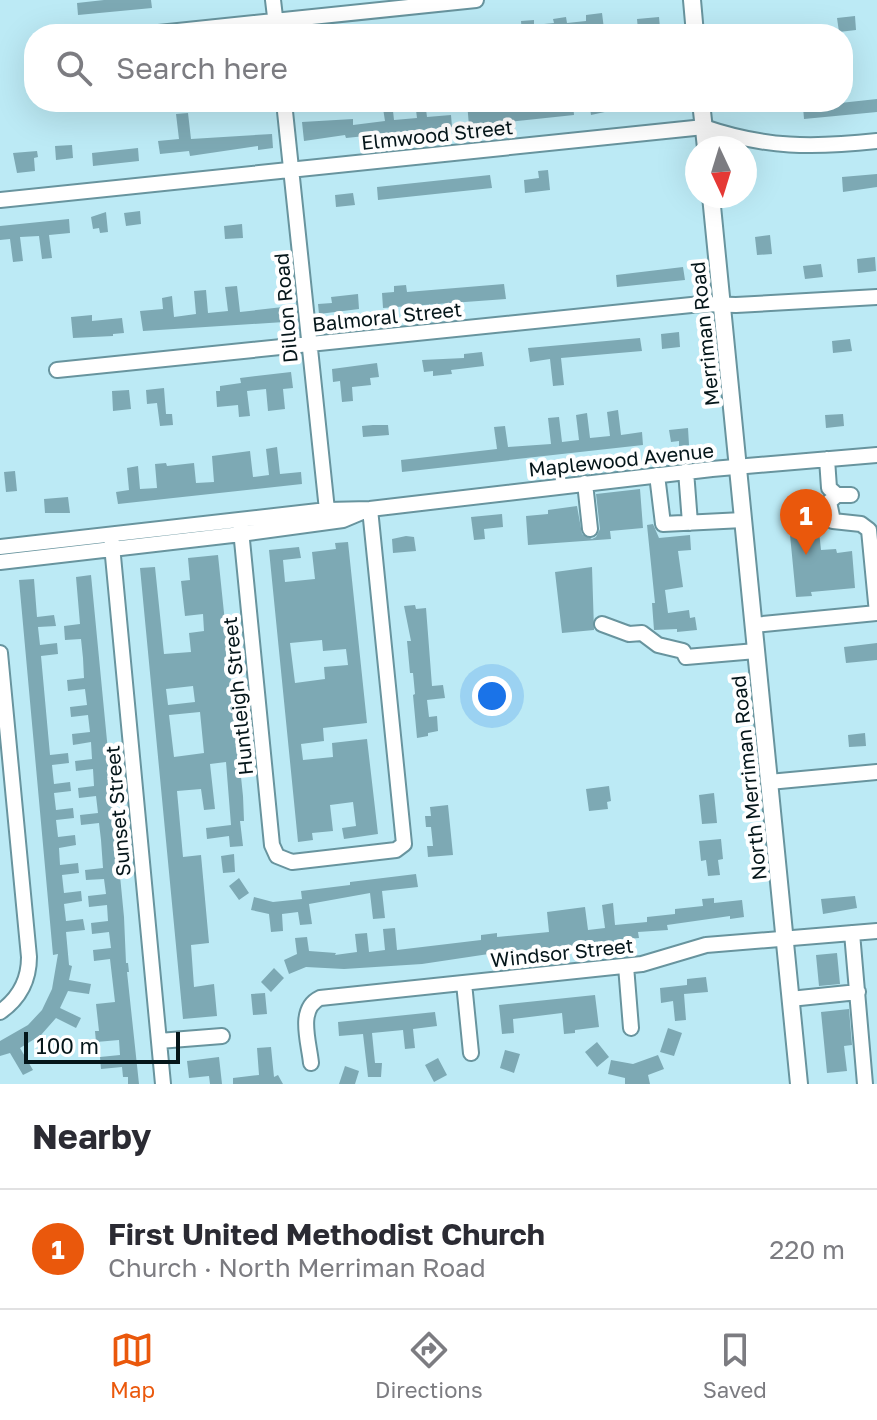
<!DOCTYPE html>
<meta charset="utf-8">
<style>
:root{--surface:#fff;--page:#f2f2f3;--text:#2b2b33;--muted:#7c7c81;--line:#e1e1e2;--accent:#ea580c}
body{margin:0;font-family:"Golos Text",sans-serif;background:var(--page);color:var(--text)}
.compass{position:absolute;left:685px;top:136px;width:72px;height:72px;border-radius:50%;background:var(--surface);box-shadow:0 8px 32px #0002;rotate:176deg}
.scale{position:absolute;left:24px;bottom:20px;width:156px;box-sizing:border-box;padding-left:8px;border:4px solid #05161a;border-top:0;font-size:22px;line-height:28px;white-space:nowrap;color:#05161a;-webkit-text-stroke:6px #fff;paint-order:stroke}
.you{position:absolute;left:492px;top:696px;width:28px;height:28px;margin:-20px;border:6px solid #fff;border-radius:50%;background:#1a73e8;box-shadow:0 0 0 12px #1a73e833}
.badge{display:grid;place-items:center;width:52px;height:52px;border-radius:50%;background:var(--accent);color:#fff;font-size:26px;font-weight:700}
.pin{position:absolute;translate:-50% -66px;filter:drop-shadow(0 2px 4px #0008)}
.pin::after{content:'';position:absolute;top:42px;width:28px;height:24px;background:inherit;clip-path:polygon(0 0,100% 0,50% 100%)}
.list{margin:0;padding:0;list-style:none}
h2{display:flex;justify-content:space-between;align-items:center;height:104px;margin:0;padding:0 32px;font-size:34px}
h2 small{font-size:26px;font-weight:400;color:var(--muted)}
.list li{display:grid;grid-template-columns:52px 1fr auto;gap:24px;align-items:center;box-sizing:border-box;height:120px;padding:0 32px;border-top:2px solid var(--line)}
.list b{display:block;font-size:30px;white-space:nowrap}
.list p{margin:0;font-size:26px;white-space:nowrap;color:var(--muted)}
.list em{font-size:26px;font-style:normal;color:var(--muted)}
.icon{flex:none;width:44px;height:44px;fill:none;stroke:currentColor;stroke-width:2;stroke-linecap:round;stroke-linejoin:round}
.map{position:relative;flex:none;width:877px;height:1084px;overflow:hidden}
.search{position:absolute;background:var(--surface);box-shadow:0 8px 32px #0002;left:24px;right:24px;top:24px;height:88px;display:flex;align-items:center;gap:20px;box-sizing:border-box;padding:0 28px;border-radius:32px;color:var(--muted);font-size:30px}
.sheet{height:224px;background:var(--surface)}
nav{display:flex;justify-content:space-around;align-items:center;box-sizing:border-box;height:112px;border-top:2px solid var(--line);background:var(--surface);font-size:22px;color:var(--muted)}
nav a{display:grid;justify-items:center;gap:4px}
nav .on{color:var(--accent)}
.map>svg:first-child{display:block}
</style>
<div class="map">
<svg width="877" height="1084" viewBox="0 0 877 1084">
<rect width="100%" height="100%" fill="#bceaf5"/>
<!-- building -->
<path fill="#7da9b4" fill-rule="evenodd" d="M104,0H151L152,8L78,15L77,3Z
M602,13L604,29L572,34H522L521,21L534,20V25L554,23L553,19L566,17L567,23L586,21V15Z
M855,16L856,30L839,32L837,18Z
M659,17L660,28L638,30L637,19Z
M877,99V112L804,119L803,107Z
M382,102H392L394,120L417,118L415,102H425L427,117L451,115L452,127L346,138L345,135L304,141L302,122L353,119V125L385,121Z
M467,102H479V112L573,102L574,115L469,126Z
M589,102H613L614,110L591,115Z
M188,113L191,139L272,134L273,148L258,150V146L190,156L189,151L160,154L158,141L179,139L176,114Z
M72,145L73,158L56,160L55,146Z
M138,148L139,161L93,166L92,153Z
M37,151L38,157L34,158L35,171L17,173L13,153Z
M548,170L550,190L525,193L524,180L539,178L538,171Z
M877,174V187L843,192L842,177Z
M490,175L492,188L378,200L377,187Z
M353,193L355,205L336,207L335,195Z
M140,211L141,224L126,226L124,213Z
M106,212L108,232L100,233L99,228L93,229L91,217Z
M69,219L70,233L49,235L52,258L42,259L39,236L20,237L23,261L13,262L10,239L0,240V226Z
M242,224L243,238L225,239L224,226Z
M770,235L772,254L757,255L755,237Z
M875,257L876,271L858,273L857,259Z
M821,264L823,277L805,279L803,266Z
M683,267L685,280L617,287L616,275Z
M504,284L506,299L383,308L382,293L394,292V286L406,285L407,292Z
M237,286L240,312L283,307L284,322L143,331L140,311L163,309L162,298L172,296L174,317L196,314L194,291L206,290L208,313L228,311L225,287Z
M358,294L359,309L319,314L318,304L332,303L331,297Z
M92,315V321L122,318L124,333L113,334V336L73,338L71,317Z
M679,332L680,347L662,349L661,334Z
M640,338L642,351L561,358L564,385L553,386L550,359L530,362L528,348Z
M850,339L852,351L833,353L832,341Z
M482,352L484,366L451,370L452,374L433,376V371L424,372L422,360L464,358V354Z
M377,363L379,377L370,378L371,385L352,387L353,401L342,402L340,381L333,382L332,369Z
M291,372L293,388L283,389L285,409L268,411L266,389L247,391L250,416L239,417L238,405L217,407L216,391H220V386L241,383L240,378Z
M164,388L166,414H172L173,425L160,426L157,403L147,404L146,390Z
M129,390L131,409L113,411L112,391Z
M618,410L621,435L642,432L643,445L402,472L401,460L497,449L494,427L505,426L508,447L551,444L548,418L559,417L562,442L579,440L576,415L587,413L590,438L610,436L607,412Z
M843,414L844,426L826,428L825,415Z
M373,425H388L389,435L363,437L362,426Z
M688,428L689,445L679,446V441L671,442L669,430Z
M277,447L280,474L301,472L302,484L118,504L116,492L129,490L127,468L138,466L140,489L157,488L155,464L166,463L167,466L194,463L196,483L214,482L212,456L250,451L253,477L269,475L266,449Z
M15,471L17,491L6,492L4,472Z
M640,489L643,528L610,531L611,539L528,545L526,516L548,514V510L577,506L582,534L592,539L596,537L600,529L596,494Z
M68,497L70,513H45L44,499Z
M817,512L821,550L836,549L837,553L852,551L855,588L811,592L812,596L796,597L788,514Z
M502,514L503,527L484,529L485,539L474,540L471,517Z
M653,524L659,538L690,535L691,550L678,551L683,587L665,590L668,613L689,610L690,618L695,617L697,630L677,632V629L654,630L652,603H655L647,525Z
M406,536L414,537L416,551L393,553L392,539Z
M348,542L367,723L323,728L324,741L301,744L303,760L333,757L332,743L367,739L378,834L344,839L342,828L356,826L353,802L330,805L333,831L312,833L313,840L298,842L269,550L299,547L301,558L283,560L285,582L315,579L312,552L336,549L335,543ZM322,640L323,651L346,649L348,665L324,667L325,679L295,683L290,643Z
M218,555L243,796L244,821H240L243,846L230,847L229,836L207,839L206,828L231,825L226,762L210,764L215,809L204,810L201,789L177,791L183,857L201,855L209,943L191,945L194,987L214,984L217,1016L183,1019L140,568L155,567L164,654L191,652L189,633L204,631L203,614L185,616L181,581L190,580L188,558ZM193,686L195,702L168,705L166,689ZM200,712L204,753L174,757L169,715Z
M592,567L594,630L562,633L555,572Z
M91,575L124,917L126,963H128L129,972H127L139,1084H128V1077H123L122,1067L101,1069L100,1057L120,1055L119,1040L96,1042L95,1031H99L96,1004L115,1002L110,959L94,961L93,950L111,948L109,932L92,934L91,923L108,921L107,905L89,907L88,896L106,894L104,879L86,880L85,870L103,868L101,840L99,823L81,825L80,815L98,813L96,796L79,798L78,788L94,786L93,769L76,771L75,761L92,759L91,742L73,745L72,734L90,732L88,715L71,717L70,707L87,705L85,689L68,691L67,680L84,678L83,658L81,639L65,640L64,626L80,624L76,577Z
M34,579L37,617L54,615L56,626L38,627L40,645L57,643L58,654L41,656L50,755L68,753L69,763L52,765L54,784L70,782L71,791L54,793L56,810L73,808L74,818L56,820L58,837L75,835L76,845L59,848L60,865L78,863L79,873L62,875L64,893L81,891L82,901L64,904L66,921L83,919L85,930L66,932L69,965L72,966L69,980L91,984L89,994L68,991L60,1008L81,1018L76,1028L56,1018L41,1035L20,1048L33,1070L23,1075L10,1053L0,1056V1041L28,1025L42,1010L52,989L58,954L53,955L19,580Z
M415,605L416,609L426,608L432,686L443,685L445,698L427,700L429,717L437,716L438,731L428,733V736L417,738L413,695L415,694L413,673H410L407,641H411L404,606Z
M877,643V660L846,663L844,647Z
M865,733L866,746L849,747L848,735Z
M609,786L611,801L607,802L608,809L589,811L586,789Z
M714,793L717,823L702,824L699,795Z
M448,805L453,855L428,857L427,846H433L431,827H426L425,816H431L430,807Z
M721,839L723,859L718,860L720,875L708,876L706,860L701,861L699,841Z
M234,854L235,872L223,873L221,856Z
M416,874L418,887L382,891L385,918L373,919L370,893L309,904L312,924L300,925L298,912L282,914L283,931L271,932L269,914L251,910L254,897L273,902L302,899L301,891L350,885V882Z
M239,878L249,893L239,900L229,886Z
M855,896L857,908L823,914L821,899Z
M714,898V903L742,900L744,917L730,919V916L667,925L668,930L638,932L639,938L614,940V943L502,952L422,964L344,969L306,967L289,974L284,960L297,954L295,938L307,937L309,951L336,953L335,955L357,952L355,934L367,933L369,952L385,950L383,929L395,928L397,950L481,940V935L497,933V937L549,932L547,912L585,907L588,930L605,928L602,905L613,903L615,925L647,922V917L675,914V909L703,906L702,899Z
M837,953L840,984L819,986L816,955Z
M274,968L284,978L271,992L261,982Z
M706,977L708,992L684,994L686,1020L675,1021L673,1001L661,1003L660,988L687,985V979Z
M265,993L267,1014L253,1015L251,994Z
M595,995L599,1027L575,1030V1033L564,1034L562,1013L513,1019L514,1033L502,1034L499,1005Z
M849,1009L852,1045L844,1046L847,1071L827,1073L821,1012Z
M435,1012L437,1026L413,1029L415,1048L405,1049L403,1030L372,1033L375,1063H382L381,1077H368L363,1034L339,1036L338,1022Z
M668,1028L682,1033L674,1056L660,1052Z
M597,1042L609,1057L597,1067L585,1052Z
M271,1047L274,1077L278,1075L283,1084H233V1078L259,1075L257,1048Z
M505,1050L520,1054L514,1073L500,1068Z
M658,1055L664,1069L648,1075L650,1084H625V1078L608,1074L611,1060L633,1064Z
M219,1057L222,1084H210L209,1076L189,1078L187,1061Z
M438,1058L447,1075L434,1082L425,1065Z
M345,1066L359,1071L355,1084H339Z"/>
<g fill="none" stroke-linecap="round" stroke-linejoin="round">
<defs>
<path id="minor" d="M273,0L277,34
M149,34L476,0
M284,102L327,510
M0,200L704,127C765,148 813,148 877,141
M57,370L701,304L736,305L877,297
M827,459L829,488L837,495
M686,471L690,523
M657,475L663,524L743,520
M585,483L590,529
M851,495H837L829,502L833,521L861,524L869,530L877,613
M240,520L272,845L277,856L292,862L396,850L404,844L370,509
M111,535L163,1084
M0,547L327,510L370,509L712,469L877,455
M0,562L241,534L343,520L362,512
M602,624L629,634L642,633L658,645L683,651L686,657L756,651
M753,625L877,613
M0,653L29,957C29,980 20,998 0,1012
M769,782L877,772
M852,933L865,1084
M626,966L631,1028
M464,983L471,1053
M790,999L858,992
M159,1041L222,1036
M311,1063C309,1042 297,1009 320,998L642,964L706,945L877,931"/>
<path id="major" d="M692,0L695,34
M701,102L706,148
M711,196L799,1084"/>
</defs>
<!-- minor casing -->
<use href="#minor" stroke="#68949e" stroke-width="18"/>
<!-- major casing -->
<use href="#major" stroke="#68949e" stroke-width="20"/>
<!-- minor -->
<use href="#minor" stroke="#fff" stroke-width="14"/>
<!-- major -->
<use href="#major" stroke="#fff" stroke-width="16"/>
</g>
<g text-anchor="middle" dominant-baseline="central" stroke-width="8" stroke-linejoin="round" paint-order="stroke">
<!-- street labels -->
<g font-size="20" fill="#05161a" stroke="#fff">
<text transform="translate(437 134) rotate(-6)">Elmwood Street</text>
<text transform="translate(285 308) rotate(-95)">Dillon Road</text>
<text transform="translate(387 316) rotate(-6)">Balmoral Street</text>
<text transform="translate(704 334) rotate(-96)">Merriman Road</text>
<text transform="translate(621 459) rotate(-6)">Maplewood Avenue</text>
<text transform="translate(237 696) rotate(-96)">Huntleigh Street</text>
<text transform="translate(748 778) rotate(-96)">North Merriman Road</text>
<text transform="translate(117 811) rotate(-95)">Sunset Street</text>
<text transform="translate(562 952) rotate(-6)">Windsor Street</text>
</g>
</g>
</svg>
<svg class="compass" viewBox="-18 -18 36 36"><path d="M0-13l5 13h-10z" fill="#e53935"/><path d="M0 13l5-13h-10z" fill="#7c7c81"/></svg>
<div class="scale">100 m</div>
<div class="you"></div>
<div class="pin badge" style="left:806px;top:555px">1</div>
<div class="search"><svg class="icon" aria-label="search" viewBox="0 0 24 24"><circle cx="10" cy="10" r="6"/><path d="M15 15l6 6"/></svg>Search here</div>
</div>
<section class="sheet">
<h2>Nearby<small></small></h2>
<ul class="list">
<li><span class="badge">1</span><div><b>First United Methodist Church</b><p>Church · North Merriman Road</p></div><em>220 m</em></li>
</ul>
</section>
<nav>
<a class="on"><svg class="icon" aria-label="map" viewBox="0 0 24 24"><path d="M3 6l6-2 6 2 6-2v14l-6 2-6-2-6 2zM9 4v14M15 6v14"/></svg>Map</a>
<a><svg class="icon" aria-label="directions" viewBox="0 0 24 24"><path d="M12 3l9 9-9 9-9-9zM9 14v-3h6M13 9l2 2-2 2"/></svg>Directions</a>
<a><svg class="icon" aria-label="saved" viewBox="0 0 24 24"><path d="M7 4h10v16l-5-4-5 4z"/></svg>Saved</a>
</nav>
